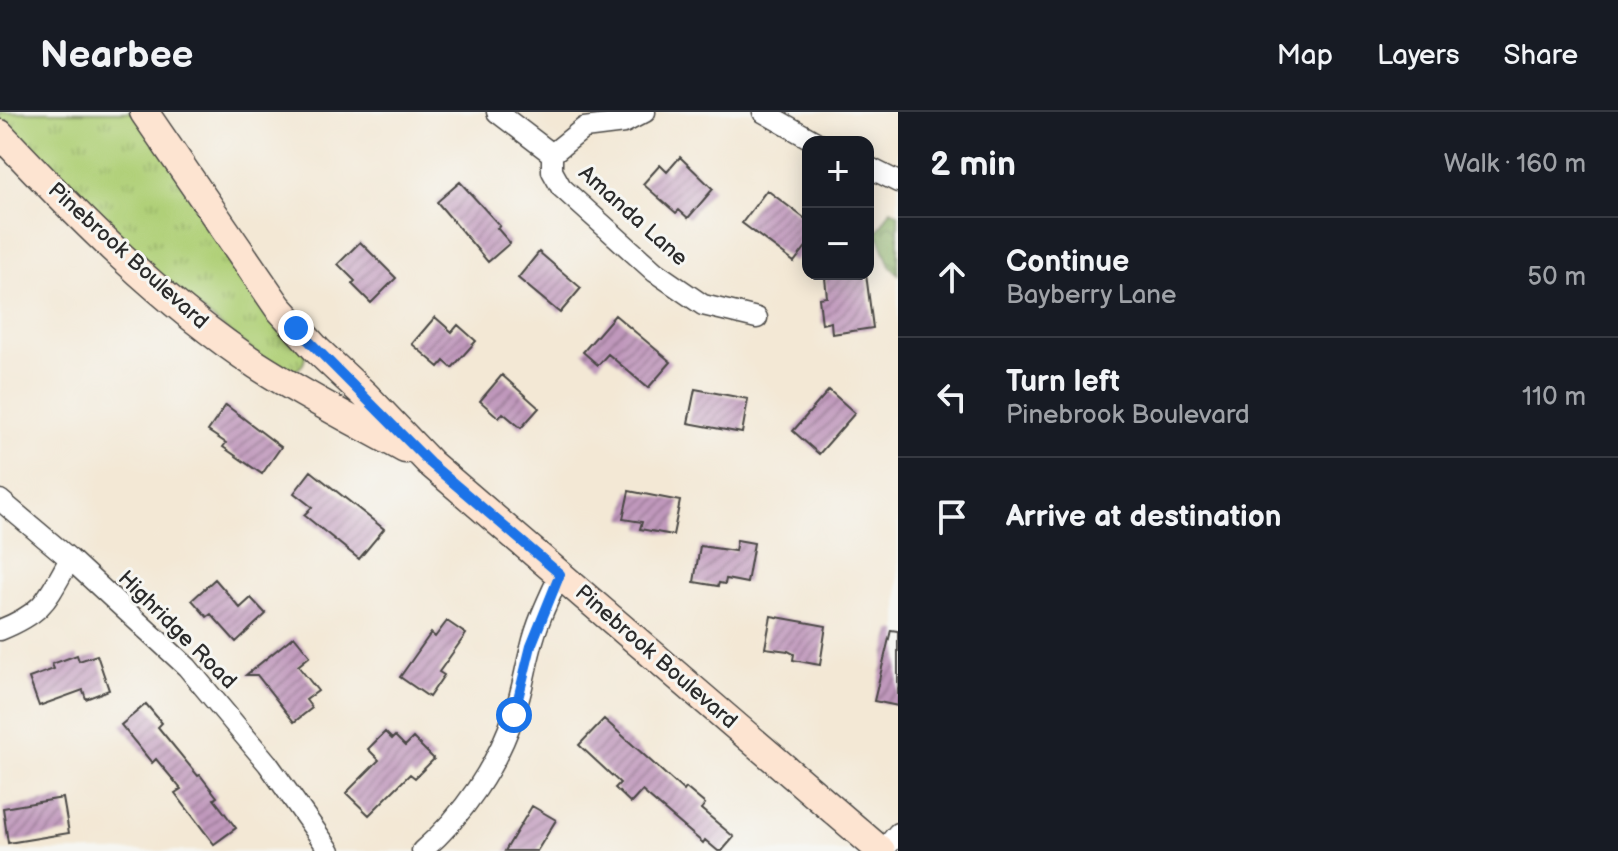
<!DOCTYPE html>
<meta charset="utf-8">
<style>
:root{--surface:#171b24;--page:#20242c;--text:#f1f3f6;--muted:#9ea1a6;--line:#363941}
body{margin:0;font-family:"Balsamiq Sans",sans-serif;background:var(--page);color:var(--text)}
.controls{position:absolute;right:24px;top:24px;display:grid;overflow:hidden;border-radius:16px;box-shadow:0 4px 20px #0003}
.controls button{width:72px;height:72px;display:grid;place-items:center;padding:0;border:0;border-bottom:2px solid var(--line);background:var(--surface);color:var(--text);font:40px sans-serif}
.stop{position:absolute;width:24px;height:24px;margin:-18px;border:6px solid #1a73e8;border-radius:50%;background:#fff}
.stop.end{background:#1a73e8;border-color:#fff;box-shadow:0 2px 8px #0008}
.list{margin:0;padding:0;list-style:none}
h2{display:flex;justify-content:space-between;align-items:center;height:104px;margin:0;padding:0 32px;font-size:34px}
h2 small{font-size:26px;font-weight:400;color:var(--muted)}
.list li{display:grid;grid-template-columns:52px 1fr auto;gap:24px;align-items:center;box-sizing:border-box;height:120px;padding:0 32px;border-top:2px solid var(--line)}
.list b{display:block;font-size:30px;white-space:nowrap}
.list p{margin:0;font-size:26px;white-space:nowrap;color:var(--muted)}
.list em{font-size:26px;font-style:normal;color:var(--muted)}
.icon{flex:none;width:44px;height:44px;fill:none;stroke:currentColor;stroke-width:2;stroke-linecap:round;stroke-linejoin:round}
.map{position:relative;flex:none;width:898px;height:739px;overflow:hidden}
header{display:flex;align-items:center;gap:48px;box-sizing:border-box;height:112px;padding:0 40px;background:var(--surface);border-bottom:2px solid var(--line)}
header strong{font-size:38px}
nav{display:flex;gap:44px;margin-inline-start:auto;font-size:28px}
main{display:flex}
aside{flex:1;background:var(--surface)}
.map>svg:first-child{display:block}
</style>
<header>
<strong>Nearbee</strong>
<nav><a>Map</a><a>Layers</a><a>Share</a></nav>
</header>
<main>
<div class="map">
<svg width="898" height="739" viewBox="0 0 898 739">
<defs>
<pattern id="grass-tufts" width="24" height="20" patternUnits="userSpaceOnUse" patternTransform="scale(2)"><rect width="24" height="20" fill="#b0d078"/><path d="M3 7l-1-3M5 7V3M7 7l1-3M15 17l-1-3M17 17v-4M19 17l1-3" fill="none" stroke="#98b368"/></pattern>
<pattern id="forest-crowns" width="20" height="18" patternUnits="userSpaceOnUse" patternTransform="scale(2)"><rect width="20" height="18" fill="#8cb268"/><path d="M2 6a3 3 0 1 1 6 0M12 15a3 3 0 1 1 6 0" fill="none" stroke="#739156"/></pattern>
<pattern id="building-hatch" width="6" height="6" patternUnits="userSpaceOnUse" patternTransform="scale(2)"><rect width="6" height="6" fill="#c098bc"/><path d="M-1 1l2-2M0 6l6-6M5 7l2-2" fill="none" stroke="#9c7c99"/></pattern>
</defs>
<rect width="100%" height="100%" fill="#f6f6f2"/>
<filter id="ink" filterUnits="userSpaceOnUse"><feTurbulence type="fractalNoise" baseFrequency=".0125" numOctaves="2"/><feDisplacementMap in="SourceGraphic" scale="16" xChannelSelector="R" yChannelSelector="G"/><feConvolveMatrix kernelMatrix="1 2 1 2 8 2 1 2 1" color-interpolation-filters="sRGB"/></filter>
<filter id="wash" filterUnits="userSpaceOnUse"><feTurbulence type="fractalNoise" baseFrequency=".006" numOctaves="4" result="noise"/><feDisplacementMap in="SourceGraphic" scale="32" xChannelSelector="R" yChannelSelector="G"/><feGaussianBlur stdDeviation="1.8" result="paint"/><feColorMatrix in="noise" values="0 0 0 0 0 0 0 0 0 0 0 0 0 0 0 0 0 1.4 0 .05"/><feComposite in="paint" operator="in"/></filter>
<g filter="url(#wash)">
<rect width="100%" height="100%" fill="#f3e8d5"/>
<!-- grass -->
<path fill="url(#grass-tufts)" stroke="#6e7e52" stroke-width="2" d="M0,0H134L305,242C305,252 301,256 292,260L273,255L150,157L0,11Z"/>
<!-- forest -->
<path fill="url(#forest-crowns)" stroke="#5c6e4a" stroke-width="2" d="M891,98L898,102V162L890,154L877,120Z"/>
<g id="blocks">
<!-- building -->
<path fill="url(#building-hatch)" d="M680,45L713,77L688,106L679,98L676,101L643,72L660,53L667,60Z
M460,70L500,114L497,116L510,131L488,150L437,90Z
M767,78L808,109V132L794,150L742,111Z
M360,130L396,166L371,191L352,172L355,169L338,152Z
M539,140L581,176L560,201L518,166Z
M854,162H866L873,216L832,222L831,210L822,212L819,186L827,185L825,166Z
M615,203L671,250L648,276L608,242L598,253L583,240Z
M435,205L452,220L458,213L476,229L452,256L444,249L439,255L412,232Z
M502,263L539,296L521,316L503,301L499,306L480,289Z
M695,277L748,287L742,321L688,311Z
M829,278L855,301L819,342L793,319Z
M226,293L281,335L262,362L223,335L226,331L208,319Z
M311,359L384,417L359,447L304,403L312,395L294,381Z
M629,379L680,389L673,423L640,417L642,410L623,407Z
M737,428L754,431L747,471L726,467L725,472L719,471L718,474L694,470L700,434L735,439Z
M215,467L240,496L251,486L266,502L236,530L211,502L207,505L192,488Z
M771,504L826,514L820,553L793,548L794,542L788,539L765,536Z
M447,509L466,522L439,560L444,563L429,585L400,565L431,521L435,525Z
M891,518L898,519V594L874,589Z
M294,524L310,544L298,554L318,579L306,588L312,596L294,610L257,563H246Z
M77,543L79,549L97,543L109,578L86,587L83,578L39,594L29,566L54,557L52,552Z
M146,592L162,611L158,615L198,664L200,663L217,685L214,687L236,716L214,732L175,681L181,677L156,647L152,651L121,613Z
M604,607L684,679L686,676L705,692L701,697L734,725L722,739H718L705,728L703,731L642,679L631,691L615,676L620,671L579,633Z
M385,620L392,627L395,624L405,634L413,626L434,647L415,666L410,662L369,703L346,681L379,648L368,637Z
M63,686L69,721L8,731L3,696Z
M532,694L556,708L537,739H505Z"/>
</g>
</g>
<g filter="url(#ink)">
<use href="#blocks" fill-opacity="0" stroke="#494744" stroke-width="2"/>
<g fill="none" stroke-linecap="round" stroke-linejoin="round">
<defs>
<path id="street" d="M497,0L552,42
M645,0L624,11L584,16L552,42V59L561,75L655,160L703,193L757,206
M763,0L816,30
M868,55L898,70
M0,388L70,447L187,555L268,652L330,739
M0,518C45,500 47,487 70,447
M422,739C463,704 497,654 514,602C522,581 525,558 531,536C537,510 549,486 560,462
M883,739L898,721"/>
<path id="secondary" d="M144,0L278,195L317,238L365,283L430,351L881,739
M0,22C78,105 162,190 257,253C305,284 356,310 405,337"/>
</defs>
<!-- street casing -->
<use href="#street" stroke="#494744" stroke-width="23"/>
<!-- secondary casing -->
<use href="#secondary" stroke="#494744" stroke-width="31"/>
<!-- street -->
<use href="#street" stroke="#fff" stroke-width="20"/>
<!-- secondary -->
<use href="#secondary" stroke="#fde4d1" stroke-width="28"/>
</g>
</g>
<g fill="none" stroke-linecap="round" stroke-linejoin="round" filter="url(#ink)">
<!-- route -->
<path stroke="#1a73e8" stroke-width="10" d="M296,216L430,351L560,462L531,534L514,603"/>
</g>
<g text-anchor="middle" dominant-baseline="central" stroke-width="6" stroke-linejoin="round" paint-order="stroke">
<!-- street labels -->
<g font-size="22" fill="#2b2b2b" stroke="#f6f6f2">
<text transform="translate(633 104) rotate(42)">Amanda Lane</text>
<text transform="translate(128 144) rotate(42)">Pinebrook Boulevard</text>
<text transform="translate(177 518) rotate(45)">Highridge Road</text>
<text transform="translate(656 545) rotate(41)">Pinebrook Boulevard</text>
</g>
</g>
</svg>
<div class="controls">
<button>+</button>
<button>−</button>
</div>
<div class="stop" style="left:514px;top:603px"></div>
<div class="stop end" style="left:296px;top:216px"></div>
</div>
<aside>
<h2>2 min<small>Walk · 160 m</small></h2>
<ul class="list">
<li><svg class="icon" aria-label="ahead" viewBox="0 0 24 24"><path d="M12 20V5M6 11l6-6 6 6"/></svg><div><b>Continue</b><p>Bayberry Lane</p></div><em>50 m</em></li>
<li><svg class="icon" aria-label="left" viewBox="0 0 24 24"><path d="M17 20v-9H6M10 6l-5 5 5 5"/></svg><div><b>Turn left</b><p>Pinebrook Boulevard</p></div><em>110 m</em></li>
<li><svg class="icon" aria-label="arrive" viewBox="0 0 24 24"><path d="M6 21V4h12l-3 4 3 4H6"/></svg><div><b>Arrive at destination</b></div></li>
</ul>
</aside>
</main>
